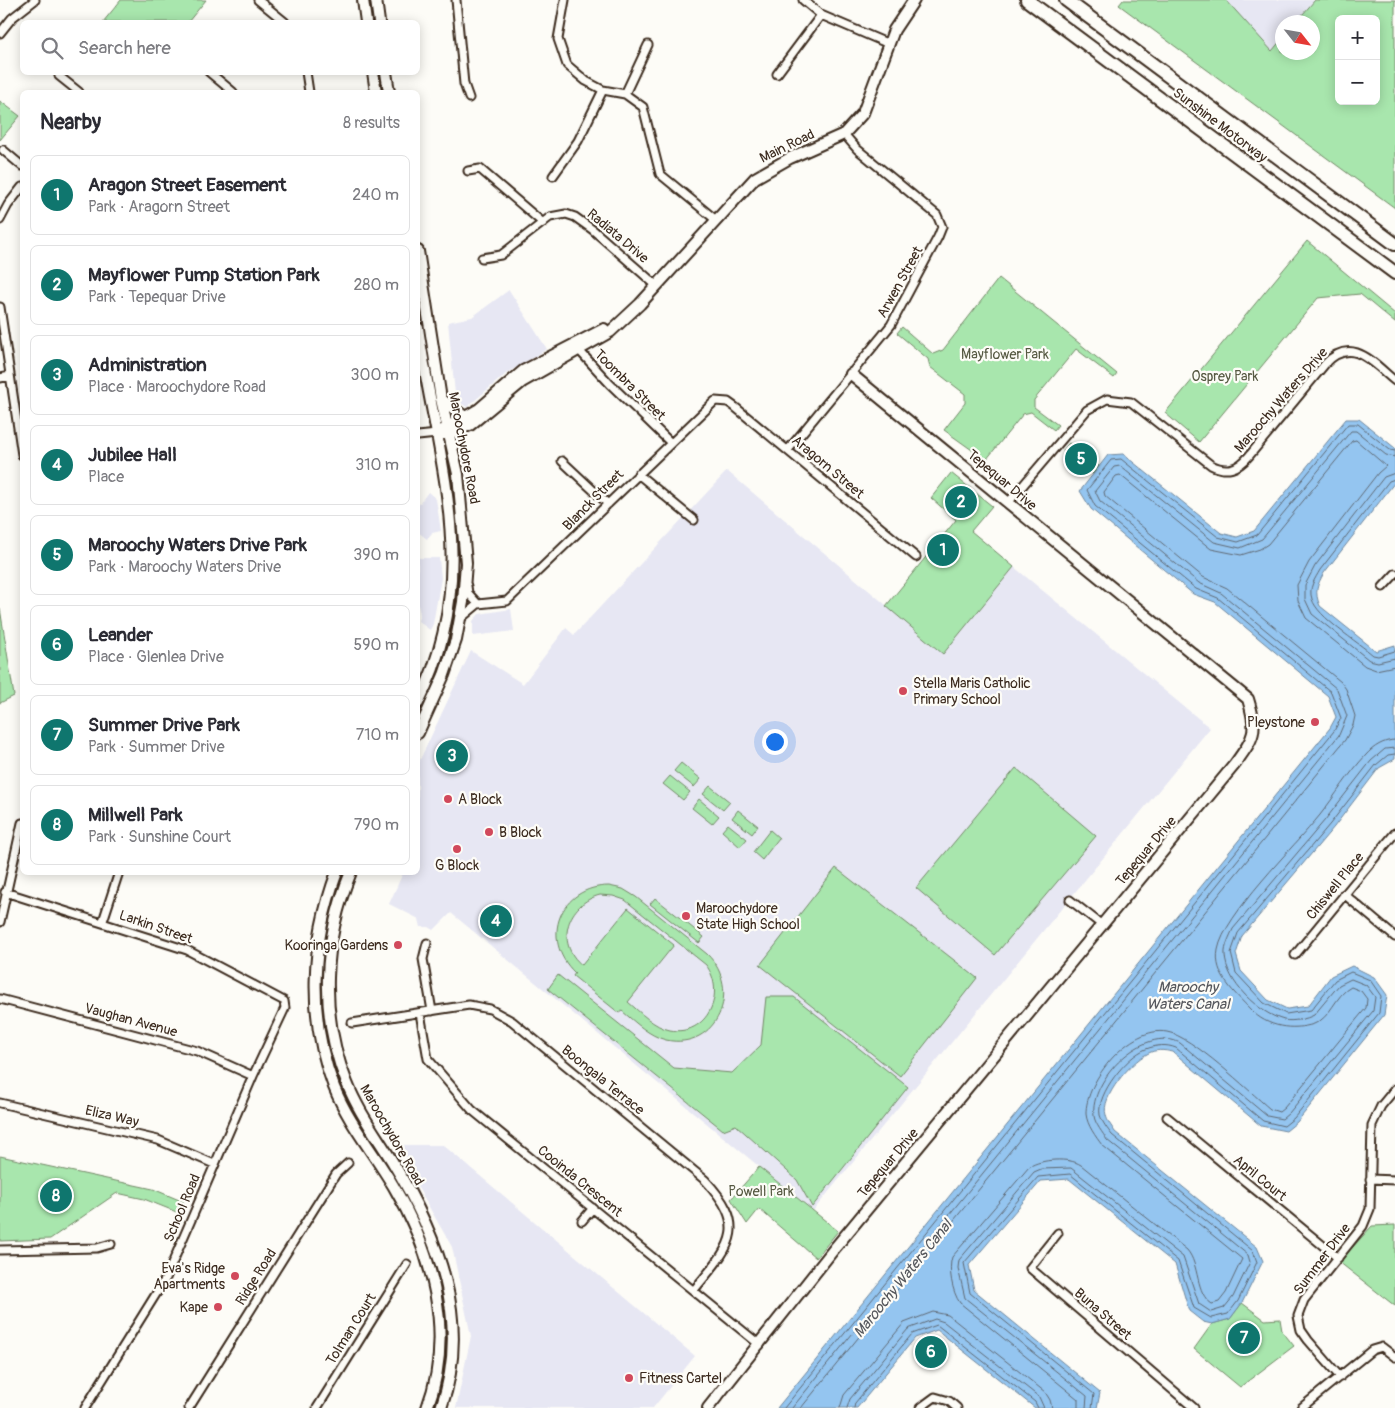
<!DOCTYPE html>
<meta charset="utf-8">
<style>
:root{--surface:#fff;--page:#f2f2f3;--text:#2b2b33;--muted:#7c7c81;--line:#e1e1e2;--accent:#0f766e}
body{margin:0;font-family:Pangolin,sans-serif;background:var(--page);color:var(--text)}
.controls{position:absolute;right:15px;top:15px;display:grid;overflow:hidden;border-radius:8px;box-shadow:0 2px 12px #0003}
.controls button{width:45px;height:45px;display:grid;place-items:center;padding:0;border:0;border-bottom:1px solid var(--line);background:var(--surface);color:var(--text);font:25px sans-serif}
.compass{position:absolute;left:1275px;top:15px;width:45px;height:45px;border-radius:50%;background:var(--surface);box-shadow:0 2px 12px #0003;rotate:121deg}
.you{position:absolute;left:774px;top:741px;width:18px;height:18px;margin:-12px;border:4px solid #fff;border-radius:50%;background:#1a73e8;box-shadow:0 0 0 8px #1a73e833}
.badge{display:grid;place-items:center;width:32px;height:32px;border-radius:50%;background:var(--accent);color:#fff;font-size:16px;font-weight:700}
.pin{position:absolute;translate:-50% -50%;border:2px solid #fff;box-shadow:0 1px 5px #0006}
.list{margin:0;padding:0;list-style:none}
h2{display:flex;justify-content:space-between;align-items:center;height:65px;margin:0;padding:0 20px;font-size:21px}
h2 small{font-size:16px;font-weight:400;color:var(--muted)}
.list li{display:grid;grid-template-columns:32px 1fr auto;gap:15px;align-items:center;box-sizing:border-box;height:80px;margin:0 10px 10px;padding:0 10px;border:1px solid var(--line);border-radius:8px}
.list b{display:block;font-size:19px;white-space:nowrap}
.list p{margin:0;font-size:16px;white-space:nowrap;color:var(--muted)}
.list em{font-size:16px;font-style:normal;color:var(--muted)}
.icon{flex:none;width:28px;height:28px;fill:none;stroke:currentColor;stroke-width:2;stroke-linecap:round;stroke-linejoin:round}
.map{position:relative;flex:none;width:1395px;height:1408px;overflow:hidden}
.search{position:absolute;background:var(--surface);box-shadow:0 2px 12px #0003;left:20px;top:20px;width:400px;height:55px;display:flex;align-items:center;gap:12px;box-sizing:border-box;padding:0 18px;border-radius:8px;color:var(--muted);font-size:19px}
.panel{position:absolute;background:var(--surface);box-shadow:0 2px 12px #0003;left:20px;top:90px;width:400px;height:785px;border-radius:8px}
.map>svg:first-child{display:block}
</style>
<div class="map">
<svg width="1395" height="1408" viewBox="0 0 1395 1408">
<rect width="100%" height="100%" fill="#fdfcf7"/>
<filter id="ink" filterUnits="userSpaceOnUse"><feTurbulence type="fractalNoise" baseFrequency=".02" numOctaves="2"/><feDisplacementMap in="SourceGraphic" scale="10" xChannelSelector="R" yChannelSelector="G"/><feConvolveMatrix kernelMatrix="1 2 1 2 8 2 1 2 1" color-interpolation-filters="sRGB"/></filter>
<g filter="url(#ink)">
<!-- built -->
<path fill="#e7e7f3" d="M1226,0H1315L1296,22H1282V39L1272,51Z
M509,290L547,349L507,373L467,407L462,404L455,394L448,322L472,317Z
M727,471L943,653L1014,567L1210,728L813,1211L451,913L434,930L429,927H421L419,919L389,904L403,873L418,872V764L471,651L523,684L566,628L574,635Z
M428,492L436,499L441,531L432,533L427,539L418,532V506Z
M418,558H439L441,578L433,624L430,630L418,621L420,614L418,605Z
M511,609L514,631L473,636V621L479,614Z
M400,1145H443L695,1356L653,1408H456L471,1336L452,1247L417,1186Z"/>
<!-- green -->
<path fill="#a8e6ad" stroke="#728866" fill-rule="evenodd" d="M121,0H206L188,22H103Z
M1123,0H1226L1272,51L1282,39V52H1312V22H1296L1315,0H1395V208L1119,5ZM1339,19H1376V101H1339Z
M0,101L20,116L0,140Z
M1307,241L1395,314V323L1360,294L1318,298L1199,442L1165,413Z
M999,278L1117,374L1114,378L1076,349L1034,400V407L1058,425L1054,430L1031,412L1023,414L986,460L944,430L965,403V394L930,367L928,359L897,333L902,327L933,354L943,350Z
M1069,443L1099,466L1093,474L1063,451Z
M951,473L992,506L971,531L1014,567L943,654L886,606L956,520L931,498Z
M0,608L14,696L0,703Z
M681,763L701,779L694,787L674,771Z
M1016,768L1096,836L995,955L916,888Z
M670,776L690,792L683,800L663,784Z
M710,786L730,802L723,810L703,794Z
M699,799L719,816L712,824L692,808Z
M738,810L758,826L752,834L732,818Z
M728,824L747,839L740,847L722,831Z
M770,830L779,838L762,860L753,852Z
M836,868L977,978L900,1076L760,965Z
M609,886L623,889L636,897L707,954C743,989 717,1051 666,1040C649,1036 635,1022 622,1011L619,1013L573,976L575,973C539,939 560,886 609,886ZM600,895L613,896L625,900L706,965C727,993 707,1037 670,1030C654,1027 640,1012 628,1002L674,945L628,908L582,965C554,943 568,903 600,895Z
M655,898L704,937L699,943L650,904Z
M558,975L674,1068L732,1073L761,1045L766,997H794L908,1087L812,1207L797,1180L736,1125L723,1130L548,989Z
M0,1156L153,1189L184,1202L179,1213L144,1199L117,1193L50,1239L0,1241Z
M759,1167L838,1231L816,1258L759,1209L747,1224L731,1199Z
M1395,1225V1306L1339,1262L1372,1226Z
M1242,1303L1265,1320L1280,1319L1282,1331L1294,1346L1240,1387L1194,1349L1212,1324L1230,1319Z"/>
<!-- water -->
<path fill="#94c5f0" stroke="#70879c" d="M1346,419H1359L1395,448V482L1324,573C1317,585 1314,592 1320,606L1376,651L1395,645V759L1379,768L1334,827L1242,936L1236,954L1241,971L1268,1000L1287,1009L1308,1006L1331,976L1352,966L1374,977L1387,995L1384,1015L1297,1122L1286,1131L1261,1126L1173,1052C1164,1050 1155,1049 1147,1054C1131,1062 1100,1097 1106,1115C1107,1121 1112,1127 1115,1132L1257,1247L1263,1261L1242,1303L1230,1319L1212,1324L1203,1322L1189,1311L1175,1264L1069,1179L1041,1181L969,1265L974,1290L1100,1393L1097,1408H1035L937,1330L915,1338L857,1408H777L1330,728L1336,717L1328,696L1215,602L1193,594L1091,509L1080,491L1108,455L1123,454L1221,533L1237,537L1254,531Z"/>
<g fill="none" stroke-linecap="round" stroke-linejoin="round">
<!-- shore -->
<path stroke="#5f6872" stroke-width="1" d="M1395,473L1384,477L1315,566L1305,585V599L1312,614L1369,660L1378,662L1395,658
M1395,479L1389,481L1320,570C1315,579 1308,588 1312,599C1317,617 1358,642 1373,655L1378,656L1395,651
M784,1408L1334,731L1341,718L1331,692L1218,598L1196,589L1095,506L1087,490L1111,460L1121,459L1218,537L1238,542L1257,535L1348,424H1358L1390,450L1395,451
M792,1408L1339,735L1347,716L1337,689L1221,593L1199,583L1100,501L1095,491L1114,467L1120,466L1214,542L1240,548L1262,539L1351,431H1356L1386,455L1395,457
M801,1408L1345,740L1353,725L1355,716L1346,689L1341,682L1227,588L1203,577L1105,496L1104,492L1116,476L1120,475L1211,549L1241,555L1260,549L1268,544L1352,441L1356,440L1386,466L1378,473L1309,562L1297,585L1298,601L1306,618L1365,666L1376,670L1395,666
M840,1408L844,1395L904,1323L933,1312L948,1315L1045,1392L1050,1400L1052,1408
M847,1408L850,1399L908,1329L935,1319L944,1322L1039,1397L1044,1408
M854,1408L855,1403L912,1334L937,1325L1035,1402L1038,1408
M1078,1408V1399L960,1303C952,1292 948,1269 952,1257L1029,1167C1041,1159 1069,1157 1081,1165L1187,1250C1200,1265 1195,1293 1212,1304L1219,1302L1226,1293L1242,1259L1102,1145C1096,1137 1087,1125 1086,1114C1085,1081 1130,1025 1167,1032C1192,1036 1248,1090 1270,1109L1279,1112L1284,1108L1366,1008L1367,999L1361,991L1351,987C1335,995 1331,1018 1314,1024C1292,1031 1267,1027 1251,1010C1236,994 1213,975 1218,950C1224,915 1295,846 1320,815C1335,796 1349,773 1366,755C1373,747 1384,740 1395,740
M1086,1408L1087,1396L965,1298L958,1268L959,1260L1034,1172L1041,1169L1071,1168L1183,1257L1199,1304L1211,1312L1224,1308L1233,1297L1250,1262L1248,1255L1107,1140C1103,1133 1095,1124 1094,1116C1089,1080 1144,1024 1180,1043L1267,1116L1282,1119L1289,1113L1373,1011L1375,997L1366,985L1351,979L1339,985L1314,1015C1307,1019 1292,1022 1284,1020C1258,1013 1226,982 1225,955C1224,947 1230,936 1233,929L1325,820L1371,761L1385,749L1395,748
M1092,1408L1094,1394L970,1293L964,1263L1038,1177L1070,1174L1178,1261L1194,1308L1211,1318L1228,1314L1238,1301L1257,1262L1253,1251L1112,1135C1108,1130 1102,1122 1100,1115C1096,1094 1127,1056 1146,1049C1157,1045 1166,1044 1176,1048L1263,1121L1284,1126L1294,1118L1379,1013L1381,996L1370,980L1351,972L1335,980L1311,1010L1286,1014L1264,1003L1236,973L1231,953L1238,933L1330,824L1376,765L1388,755L1395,754"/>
<defs>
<path id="street" d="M258,0L285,22
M456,0L464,84L469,98
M565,0L558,39L567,65L586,81L603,90L625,94L643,107L660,174L716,220
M803,0L821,15L889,44
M0,33L12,18L35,0
M209,72L233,92
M306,72L309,92
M777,74L821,15
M59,76L79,92
M625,94L648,45
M3,150L22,166
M468,171L480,169L543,223
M553,176L578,141L603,90
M0,220L8,205L22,187
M482,258L501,255L550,217L566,214L575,217L593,230L657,286
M0,307L22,455
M576,347L610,384L670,442
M0,378L10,376
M418,436L437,434
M788,450L891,325L938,237L942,227L937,215L857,149L844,134
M562,461L608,504
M638,474L694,520
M1008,503L1087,410L1107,399L1131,402L1211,465C1227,473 1238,469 1249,456L1325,364C1352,335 1373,363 1395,381
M467,586L468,593L478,604
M1383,587L1395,574
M460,619L478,604L507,601L715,401L728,402L735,407L916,557
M5,892L187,950L284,1001L285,1008L253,1076L166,1278L85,1408
M1344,894L1395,937
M1070,900L1102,925
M103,921L119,872
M0,922L22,823
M427,943L423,959L432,1011
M1295,955L1395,833
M0,999L197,1051L253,1076
M420,1013L428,1059L472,1110L760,1345
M352,1023L469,1005L490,1009L512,1021L705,1180C751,1229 729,1247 694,1290
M0,1103L158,1140L214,1164
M1167,1117L1338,1258
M1370,1179L1395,1180
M582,1221L593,1208
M1058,1233L1030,1268L1194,1408
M0,1250L97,1248L111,1244
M1340,1377L1308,1340L1301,1330L1298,1316L1304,1300L1363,1226L1370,1209L1372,1125L1381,1106L1395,1089
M189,1408L336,1174L348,1163
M317,1408L407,1264
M920,1408L935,1397L949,1401L957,1408
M1301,1408L1372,1350L1382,1347L1395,1357"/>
<path id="secondary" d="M441,431L479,409L523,371L604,329
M437,434H449L470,425L522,382L610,332L640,304L755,178L790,158L844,134L863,113L894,30L914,0
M708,1408L834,1249L1235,764C1255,736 1258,732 1248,699L851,374"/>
<path id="primary" d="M363,0L366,22
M376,0L379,22
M373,72L376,92
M386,72L389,92
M418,251L441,399L458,474L466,563L463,602L456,640L444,675L418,733
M418,328C437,460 483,575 418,703
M441,399L465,417
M337,872C311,942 307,1017 334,1087C349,1124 374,1153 394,1187C433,1254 455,1334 427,1408
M351,872C323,940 319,1015 347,1083C358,1111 376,1135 392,1161C438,1237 472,1320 441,1408"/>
<path id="highway" d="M1027,0L1395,273
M1066,0L1395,244"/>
</defs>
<!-- street casing -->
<use href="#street" stroke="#3b2a1e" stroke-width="11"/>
<!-- secondary casing -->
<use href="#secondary" stroke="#3b2a1e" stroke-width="14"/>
<!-- primary casing -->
<use href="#primary" stroke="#3b2a1e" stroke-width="14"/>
<!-- highway casing -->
<use href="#highway" stroke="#3b2a1e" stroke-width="16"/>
<!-- street -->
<use href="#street" stroke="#fdfcf7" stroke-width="7"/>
<!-- secondary -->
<use href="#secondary" stroke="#fdfcf7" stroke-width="10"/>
<!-- primary -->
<use href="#primary" stroke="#fdfcf7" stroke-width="10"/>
<!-- highway -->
<use href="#highway" stroke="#fdfcf7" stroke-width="12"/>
</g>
</g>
<!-- markers -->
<g fill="#d1495b" stroke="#fdfcf7" stroke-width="2">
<circle cx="903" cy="691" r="5"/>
<circle cx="1315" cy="722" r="5"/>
<circle cx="448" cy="799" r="5"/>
<circle cx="489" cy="832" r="5"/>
<circle cx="457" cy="849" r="5"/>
<circle cx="686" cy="916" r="5"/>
<circle cx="398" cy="945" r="5"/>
<circle cx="235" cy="1276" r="5"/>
<circle cx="218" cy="1307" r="5"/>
<circle cx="629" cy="1378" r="5"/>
</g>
<g text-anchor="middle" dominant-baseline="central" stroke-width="4.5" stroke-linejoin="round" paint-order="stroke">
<!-- street labels -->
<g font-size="14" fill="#3b2a1e" stroke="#fdfcf7">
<text transform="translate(1220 125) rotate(37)">Sunshine Motorway</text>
<text transform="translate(787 146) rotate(-26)">Main Road</text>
<text transform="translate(618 236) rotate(40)">Radiata Drive</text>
<text transform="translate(900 282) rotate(-61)">Arwen Street</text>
<text transform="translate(630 385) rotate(45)">Toombra Street</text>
<text transform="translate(1281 400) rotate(-49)">Maroochy Waters Drive</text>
<text transform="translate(464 448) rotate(79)">Maroochydore Road</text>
<text transform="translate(828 467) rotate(40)">Aragorn Street</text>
<text transform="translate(1002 480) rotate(40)">Tepequar Drive</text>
<text transform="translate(593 500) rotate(-45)">Blanck Street</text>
<text transform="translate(1146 851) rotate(-50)">Tepequar Drive</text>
<text transform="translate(1335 886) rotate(-51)">Chiswell Place</text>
<text transform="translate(156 927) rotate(19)">Larkin Street</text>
<text transform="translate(131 1020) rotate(15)">Vaughan Avenue</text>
<text transform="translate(603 1080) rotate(39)">Boongala Terrace</text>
<text transform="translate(112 1116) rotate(13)">Eliza Way</text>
<text transform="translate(392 1135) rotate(60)">Maroochydore Road</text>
<text transform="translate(888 1163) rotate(-50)">Tepequar Drive</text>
<text transform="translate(1260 1178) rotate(39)">April Court</text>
<text transform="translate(580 1181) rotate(39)">Cooinda Crescent</text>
<text transform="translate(182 1208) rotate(-67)">School Road</text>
<text transform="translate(1322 1259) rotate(-53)">Summer Drive</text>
<text transform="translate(256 1277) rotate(-58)">Ridge Road</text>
<text transform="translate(1103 1314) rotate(41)">Buna Street</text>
<text transform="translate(351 1329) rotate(-58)">Tolman Court</text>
</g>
<!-- park labels -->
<g font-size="14" fill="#565942" stroke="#fdfcf7">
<text x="1005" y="354">Mayflower Park</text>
<text x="1225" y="376">Osprey Park</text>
<text x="761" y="1191">Powell Park</text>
</g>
<!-- poi labels -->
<g font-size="14" fill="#3b2a1e" stroke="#fdfcf7" text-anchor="start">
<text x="913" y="683">Stella Maris Catholic<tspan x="913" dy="16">Primary School</tspan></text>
<text x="1305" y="722" text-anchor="end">Pleystone</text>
<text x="458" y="799">A Block</text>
<text x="499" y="832">B Block</text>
<text x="457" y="865" text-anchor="middle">G Block</text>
<text x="696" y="908">Maroochydore<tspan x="696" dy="16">State High School</tspan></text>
<text x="388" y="945" text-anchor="end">Kooringa Gardens</text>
<text x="225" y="1268" text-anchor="end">Eva's Ridge<tspan x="225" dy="16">Apartments</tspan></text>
<text x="208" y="1307" text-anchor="end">Kape</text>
<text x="639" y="1378">Fitness Cartel</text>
</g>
<!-- water labels -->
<g font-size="15" font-style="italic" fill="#56585d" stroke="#fdfcf7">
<text x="1188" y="987">Maroochy<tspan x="1188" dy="17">Waters Canal</tspan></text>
<text transform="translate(903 1279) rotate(-51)">Maroochy Waters Canal</text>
</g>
</g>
</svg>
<div class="controls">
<button>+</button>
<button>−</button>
</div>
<svg class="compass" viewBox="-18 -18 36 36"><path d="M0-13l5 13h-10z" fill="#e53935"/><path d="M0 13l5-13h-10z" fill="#7c7c81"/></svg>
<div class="you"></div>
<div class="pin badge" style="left:943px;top:550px">1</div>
<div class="pin badge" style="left:961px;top:502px">2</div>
<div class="pin badge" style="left:452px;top:756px">3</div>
<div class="pin badge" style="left:496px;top:921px">4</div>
<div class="pin badge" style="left:1081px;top:459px">5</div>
<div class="pin badge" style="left:931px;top:1352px">6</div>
<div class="pin badge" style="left:1244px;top:1338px">7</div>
<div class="pin badge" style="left:56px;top:1196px">8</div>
<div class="search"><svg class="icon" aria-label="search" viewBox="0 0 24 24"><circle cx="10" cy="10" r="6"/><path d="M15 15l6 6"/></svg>Search here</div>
<section class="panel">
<h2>Nearby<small>8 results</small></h2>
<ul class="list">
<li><span class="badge">1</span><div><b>Aragon Street Easement</b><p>Park · Aragorn Street</p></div><em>240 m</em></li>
<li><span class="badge">2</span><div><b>Mayflower Pump Station Park</b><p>Park · Tepequar Drive</p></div><em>280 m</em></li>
<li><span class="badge">3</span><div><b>Administration</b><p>Place · Maroochydore Road</p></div><em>300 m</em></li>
<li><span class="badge">4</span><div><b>Jubilee Hall</b><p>Place</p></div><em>310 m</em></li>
<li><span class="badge">5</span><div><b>Maroochy Waters Drive Park</b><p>Park · Maroochy Waters Drive</p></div><em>390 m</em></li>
<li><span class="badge">6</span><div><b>Leander</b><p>Place · Glenlea Drive</p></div><em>590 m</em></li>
<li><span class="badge">7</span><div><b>Summer Drive Park</b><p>Park · Summer Drive</p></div><em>710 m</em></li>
<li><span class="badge">8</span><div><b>Millwell Park</b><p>Park · Sunshine Court</p></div><em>790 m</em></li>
</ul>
</section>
</div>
